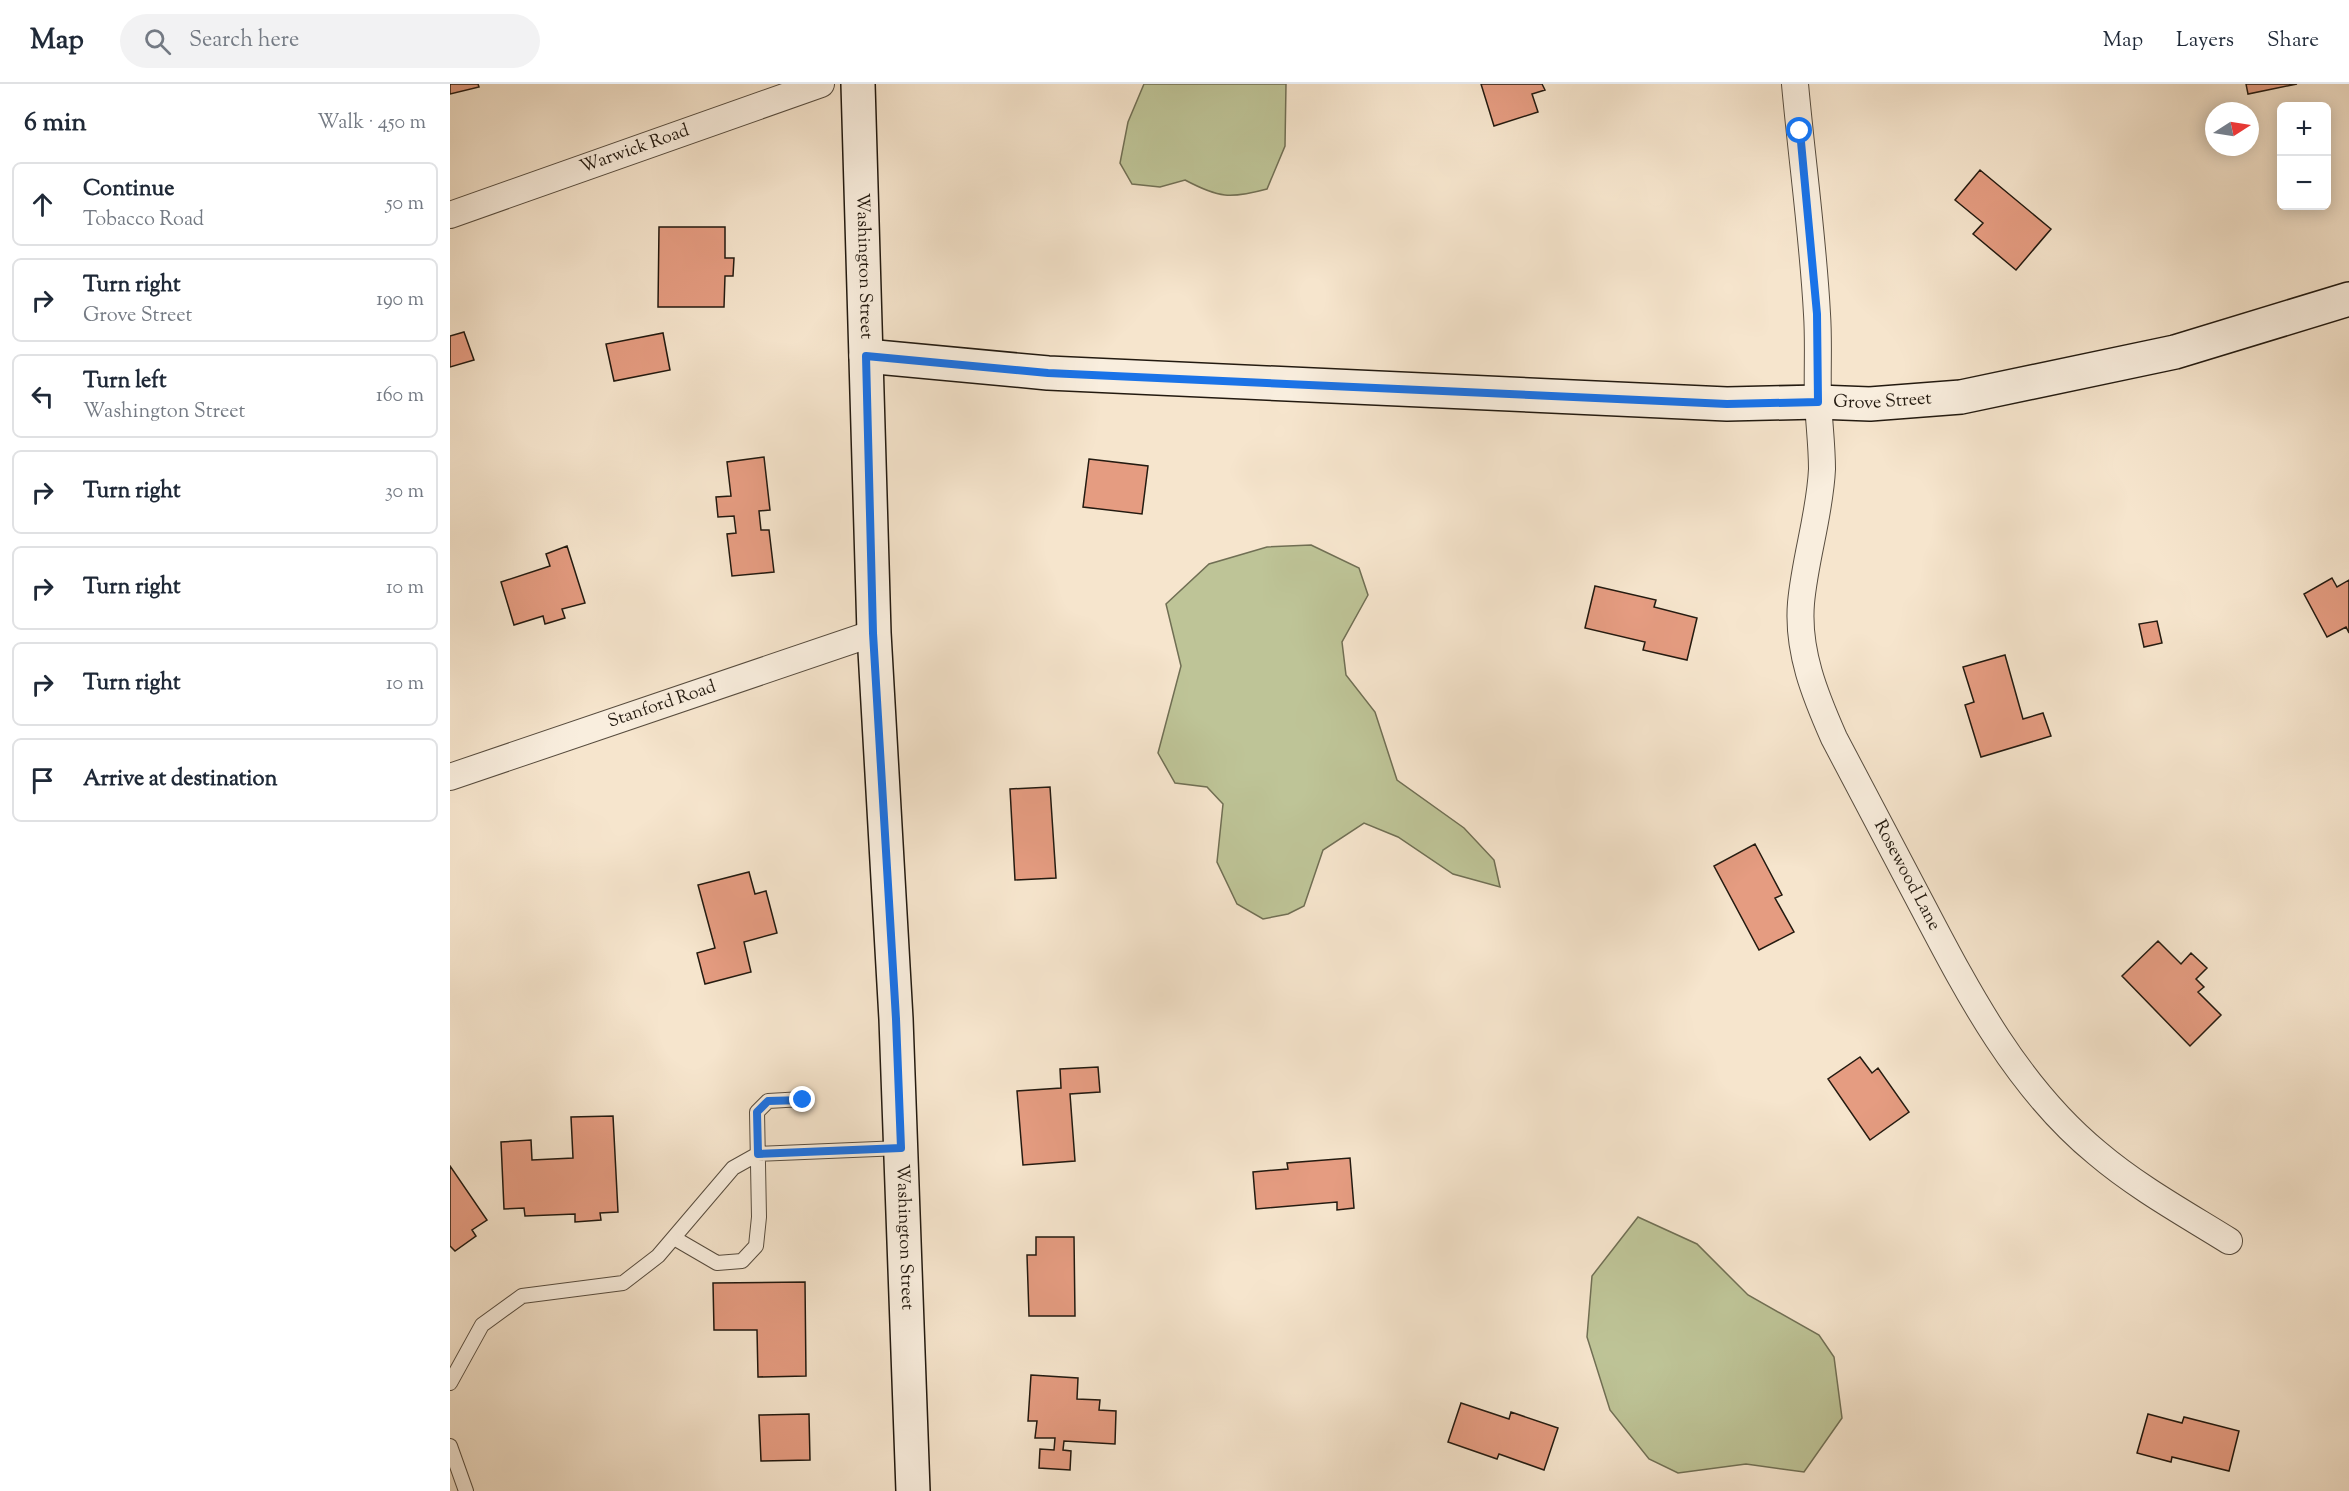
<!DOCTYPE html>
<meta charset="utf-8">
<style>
:root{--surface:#fff;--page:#f2f2f3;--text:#1f2937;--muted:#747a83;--line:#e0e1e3}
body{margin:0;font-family:"Sorts Mill Goudy",serif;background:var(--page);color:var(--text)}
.controls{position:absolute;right:18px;top:18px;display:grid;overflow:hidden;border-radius:9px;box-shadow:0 3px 15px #0003}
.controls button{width:54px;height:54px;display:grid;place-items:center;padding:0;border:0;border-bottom:2px solid var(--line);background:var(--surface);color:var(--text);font:30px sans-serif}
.compass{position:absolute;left:1755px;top:18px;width:54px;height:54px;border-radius:50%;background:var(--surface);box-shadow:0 3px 15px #0003;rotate:78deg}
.stop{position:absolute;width:18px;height:18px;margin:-14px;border:4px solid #1a73e8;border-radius:50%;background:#fff}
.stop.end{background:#1a73e8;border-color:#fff;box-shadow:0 2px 6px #0008}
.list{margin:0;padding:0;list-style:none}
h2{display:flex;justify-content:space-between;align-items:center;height:78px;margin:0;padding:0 24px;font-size:26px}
h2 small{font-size:20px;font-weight:400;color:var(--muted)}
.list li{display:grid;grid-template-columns:39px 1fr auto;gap:18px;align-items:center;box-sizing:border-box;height:84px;margin:0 12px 12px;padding:0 12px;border:2px solid var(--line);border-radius:9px}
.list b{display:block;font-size:22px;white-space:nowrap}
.list p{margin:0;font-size:20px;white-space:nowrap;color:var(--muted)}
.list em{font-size:20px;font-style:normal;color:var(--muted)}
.icon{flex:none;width:33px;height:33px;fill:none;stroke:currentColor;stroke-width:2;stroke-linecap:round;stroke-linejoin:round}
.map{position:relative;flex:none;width:1899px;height:1407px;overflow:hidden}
header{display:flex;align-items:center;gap:36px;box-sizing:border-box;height:84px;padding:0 30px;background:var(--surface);border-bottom:2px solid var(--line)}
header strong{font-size:28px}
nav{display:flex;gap:33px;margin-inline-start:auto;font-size:21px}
.search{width:420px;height:54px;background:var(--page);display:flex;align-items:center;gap:15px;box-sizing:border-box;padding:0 21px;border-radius:33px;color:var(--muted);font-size:22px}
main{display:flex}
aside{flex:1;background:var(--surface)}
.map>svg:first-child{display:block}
</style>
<header>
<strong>Map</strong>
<div class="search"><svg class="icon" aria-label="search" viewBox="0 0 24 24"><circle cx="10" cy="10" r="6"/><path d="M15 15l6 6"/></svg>Search here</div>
<nav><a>Map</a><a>Layers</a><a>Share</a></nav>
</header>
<main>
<aside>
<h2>6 min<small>Walk · 450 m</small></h2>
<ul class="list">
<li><svg class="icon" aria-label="ahead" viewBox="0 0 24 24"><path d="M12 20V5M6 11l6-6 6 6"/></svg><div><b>Continue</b><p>Tobacco Road</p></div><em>50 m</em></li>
<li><svg class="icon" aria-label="right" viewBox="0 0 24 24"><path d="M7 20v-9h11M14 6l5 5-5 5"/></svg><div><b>Turn right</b><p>Grove Street</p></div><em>190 m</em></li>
<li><svg class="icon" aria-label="left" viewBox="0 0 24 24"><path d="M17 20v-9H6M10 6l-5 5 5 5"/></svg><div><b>Turn left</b><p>Washington Street</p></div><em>160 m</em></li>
<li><svg class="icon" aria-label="right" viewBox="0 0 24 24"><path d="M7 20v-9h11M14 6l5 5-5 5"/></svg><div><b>Turn right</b></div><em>30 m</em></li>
<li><svg class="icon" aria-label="right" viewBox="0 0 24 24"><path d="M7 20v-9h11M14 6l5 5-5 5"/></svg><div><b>Turn right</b></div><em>10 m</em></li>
<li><svg class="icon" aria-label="right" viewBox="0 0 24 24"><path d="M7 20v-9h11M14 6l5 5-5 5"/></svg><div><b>Turn right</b></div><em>10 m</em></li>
<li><svg class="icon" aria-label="arrive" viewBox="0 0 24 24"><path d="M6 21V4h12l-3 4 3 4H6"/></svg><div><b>Arrive at destination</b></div></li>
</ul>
</aside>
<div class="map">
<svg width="1899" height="1407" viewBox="0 0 1899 1407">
<rect width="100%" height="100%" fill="#f6e5cd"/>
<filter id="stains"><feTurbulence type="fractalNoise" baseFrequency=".00333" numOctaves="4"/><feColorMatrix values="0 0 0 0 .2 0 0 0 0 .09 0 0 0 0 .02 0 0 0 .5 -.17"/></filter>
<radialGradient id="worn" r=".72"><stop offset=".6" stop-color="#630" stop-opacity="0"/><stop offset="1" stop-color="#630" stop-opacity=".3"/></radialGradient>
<!-- green -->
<path fill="#bec497" stroke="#706f54" stroke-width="1.5" d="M694,0H836L835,62L817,105C780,115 769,114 735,96L710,103L682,100L670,79L678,38Z
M861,461L909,484L918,511L892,558L896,591L925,628L947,696L1014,744L1044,776L1050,803L1003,790L948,753L914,739L873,766L854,822L838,830L813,835L787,820L767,778L773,720L757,703L725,699L708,669L731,582L716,520L759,480L817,463Z
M1188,1133L1247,1160L1298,1211L1369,1251L1384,1273L1392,1334L1354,1388L1296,1380L1228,1389L1199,1375L1160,1326L1137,1253L1142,1192Z"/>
<!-- building -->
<path fill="#e59c81" stroke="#231a10" stroke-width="1.5" d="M0,0H28L29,3L0,10Z
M1031,0H1092L1095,6L1082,10L1088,28L1044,42Z
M1796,0H1847L1798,10Z
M1530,86L1601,145L1566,186L1523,150L1533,139L1505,116Z
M209,143H275V174H284L283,192H275L274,223H208Z
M14,248L24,276L0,283V252Z
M213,249L220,286L164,297L156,260Z
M314,373L320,426L309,427L311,446H319L324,488L282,492L277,450L286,449L284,432L268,433L266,413L281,412L277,378Z
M639,375L698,382L692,430L633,423Z
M117,462L135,519L112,525L115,534L95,540L93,532L64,541L51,498L100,482L96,470Z
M1882,494L1887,503L1899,496V549L1896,543L1877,553L1854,510Z
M1145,502L1206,516L1204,523L1247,534L1237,576L1193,566L1195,558L1135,544Z
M1707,537L1712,559L1694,563L1689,540Z
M1555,571L1573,635L1593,629L1601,652L1531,673L1515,621L1524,618L1513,583Z
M600,703L606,794L565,796L560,705Z
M1305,760L1332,811L1325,814L1344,848L1309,866L1264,782Z
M299,788L305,810L316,807L327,849L294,858L301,888L255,900L247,869L265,864L248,801Z
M1708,857L1731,880L1741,869L1757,884L1746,895L1754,903L1748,908L1771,931L1740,962L1672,892Z
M1410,973L1422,989L1428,984L1459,1028L1420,1056L1378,995Z
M648,983L650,1008L620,1010L625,1077L573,1081L567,1007L611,1004L610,985Z
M163,1032L168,1128L150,1129L151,1136L125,1138V1130L75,1132L74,1124L54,1125L51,1058L81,1056L82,1076L123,1074L121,1033Z
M900,1074L904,1124L887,1126V1118L806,1125L803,1088L838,1085L837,1079Z
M0,1082L37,1136L22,1146L26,1152L5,1167L0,1162Z
M586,1153H624L625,1232H579L577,1171H586Z
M355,1198L356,1292L308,1293L307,1246H264L263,1199Z
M581,1291L628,1294L627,1315L650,1316L649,1326L666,1327L665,1360L614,1357L613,1366L621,1367L620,1386L589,1384L590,1365L604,1366L605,1354H585L587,1337H578Z
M1011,1319L1059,1335L1061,1328L1108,1344L1094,1386L1049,1370L1047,1375L998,1358Z
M359,1330L360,1376L311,1377L309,1331Z
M1698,1330L1732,1339L1734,1333L1789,1347L1779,1387L1722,1373L1721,1378L1687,1369Z"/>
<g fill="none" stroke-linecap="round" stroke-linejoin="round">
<defs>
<path id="lane" d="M224,1154L267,1179L292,1177L306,1162L309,1133L307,1028L318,1017L353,1015
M0,1299L32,1241L72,1212L173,1199L208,1172L283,1084L308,1070L451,1064
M0,1362L16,1407"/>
<g id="street">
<path id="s1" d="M1345,0C1352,77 1363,154 1367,230C1369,259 1367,288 1368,317C1369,339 1372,362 1372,385C1370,430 1355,474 1351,519C1347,567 1365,611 1384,654C1413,710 1443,766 1473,823C1519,911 1568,1004 1647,1069C1687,1103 1734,1129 1779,1157"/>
<path id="s2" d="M0,131L371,0"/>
<path id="s3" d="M0,693L424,549"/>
</g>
<g id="secondary">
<path id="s4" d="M408,0L424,549L446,935L463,1407"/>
<path id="s5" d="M416,272L598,289L1277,320L1368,318L1420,320L1511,313L1725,268L1899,215"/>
</g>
</defs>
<!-- lane casing -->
<use href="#lane" stroke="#584d3f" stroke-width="16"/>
<!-- street casing -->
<use href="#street" stroke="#584d3f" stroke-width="28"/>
<!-- secondary casing -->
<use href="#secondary" stroke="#231a10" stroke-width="36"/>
<!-- lane -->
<use href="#lane" stroke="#f9eede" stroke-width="14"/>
<!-- street -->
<use href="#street" stroke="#f9eede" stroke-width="26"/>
<!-- secondary -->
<use href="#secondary" stroke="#f9eede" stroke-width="33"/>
</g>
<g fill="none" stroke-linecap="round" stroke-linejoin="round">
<!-- route -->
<path stroke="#1a73e8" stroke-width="8" d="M353,1016L318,1017L307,1028L308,1070L451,1064L446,935L423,549L416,272L598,289L1277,320L1368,318L1367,230L1350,47"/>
</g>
<g text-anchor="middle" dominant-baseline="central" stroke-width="4.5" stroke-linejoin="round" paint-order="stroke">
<!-- street labels -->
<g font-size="18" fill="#231a10" stroke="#f9eede">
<text stroke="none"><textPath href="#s2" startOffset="196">Warwick Road</textPath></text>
<text stroke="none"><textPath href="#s4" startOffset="182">Washington Street</textPath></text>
<text stroke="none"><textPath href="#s5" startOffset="1018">Grove Street</textPath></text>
<text stroke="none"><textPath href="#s3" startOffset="224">Stanford Road</textPath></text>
<text stroke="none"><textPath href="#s1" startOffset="818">Rosewood Lane</textPath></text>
<text stroke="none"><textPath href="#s4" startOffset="1154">Washington Street</textPath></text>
</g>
</g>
<rect width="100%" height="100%" filter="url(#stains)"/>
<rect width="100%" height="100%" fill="url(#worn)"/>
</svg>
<div class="controls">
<button>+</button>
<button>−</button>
</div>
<svg class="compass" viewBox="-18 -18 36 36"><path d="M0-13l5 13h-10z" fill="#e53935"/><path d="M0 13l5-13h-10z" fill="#747a83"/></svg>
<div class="stop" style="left:1350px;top:47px"></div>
<div class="stop end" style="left:353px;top:1016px"></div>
</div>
</main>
